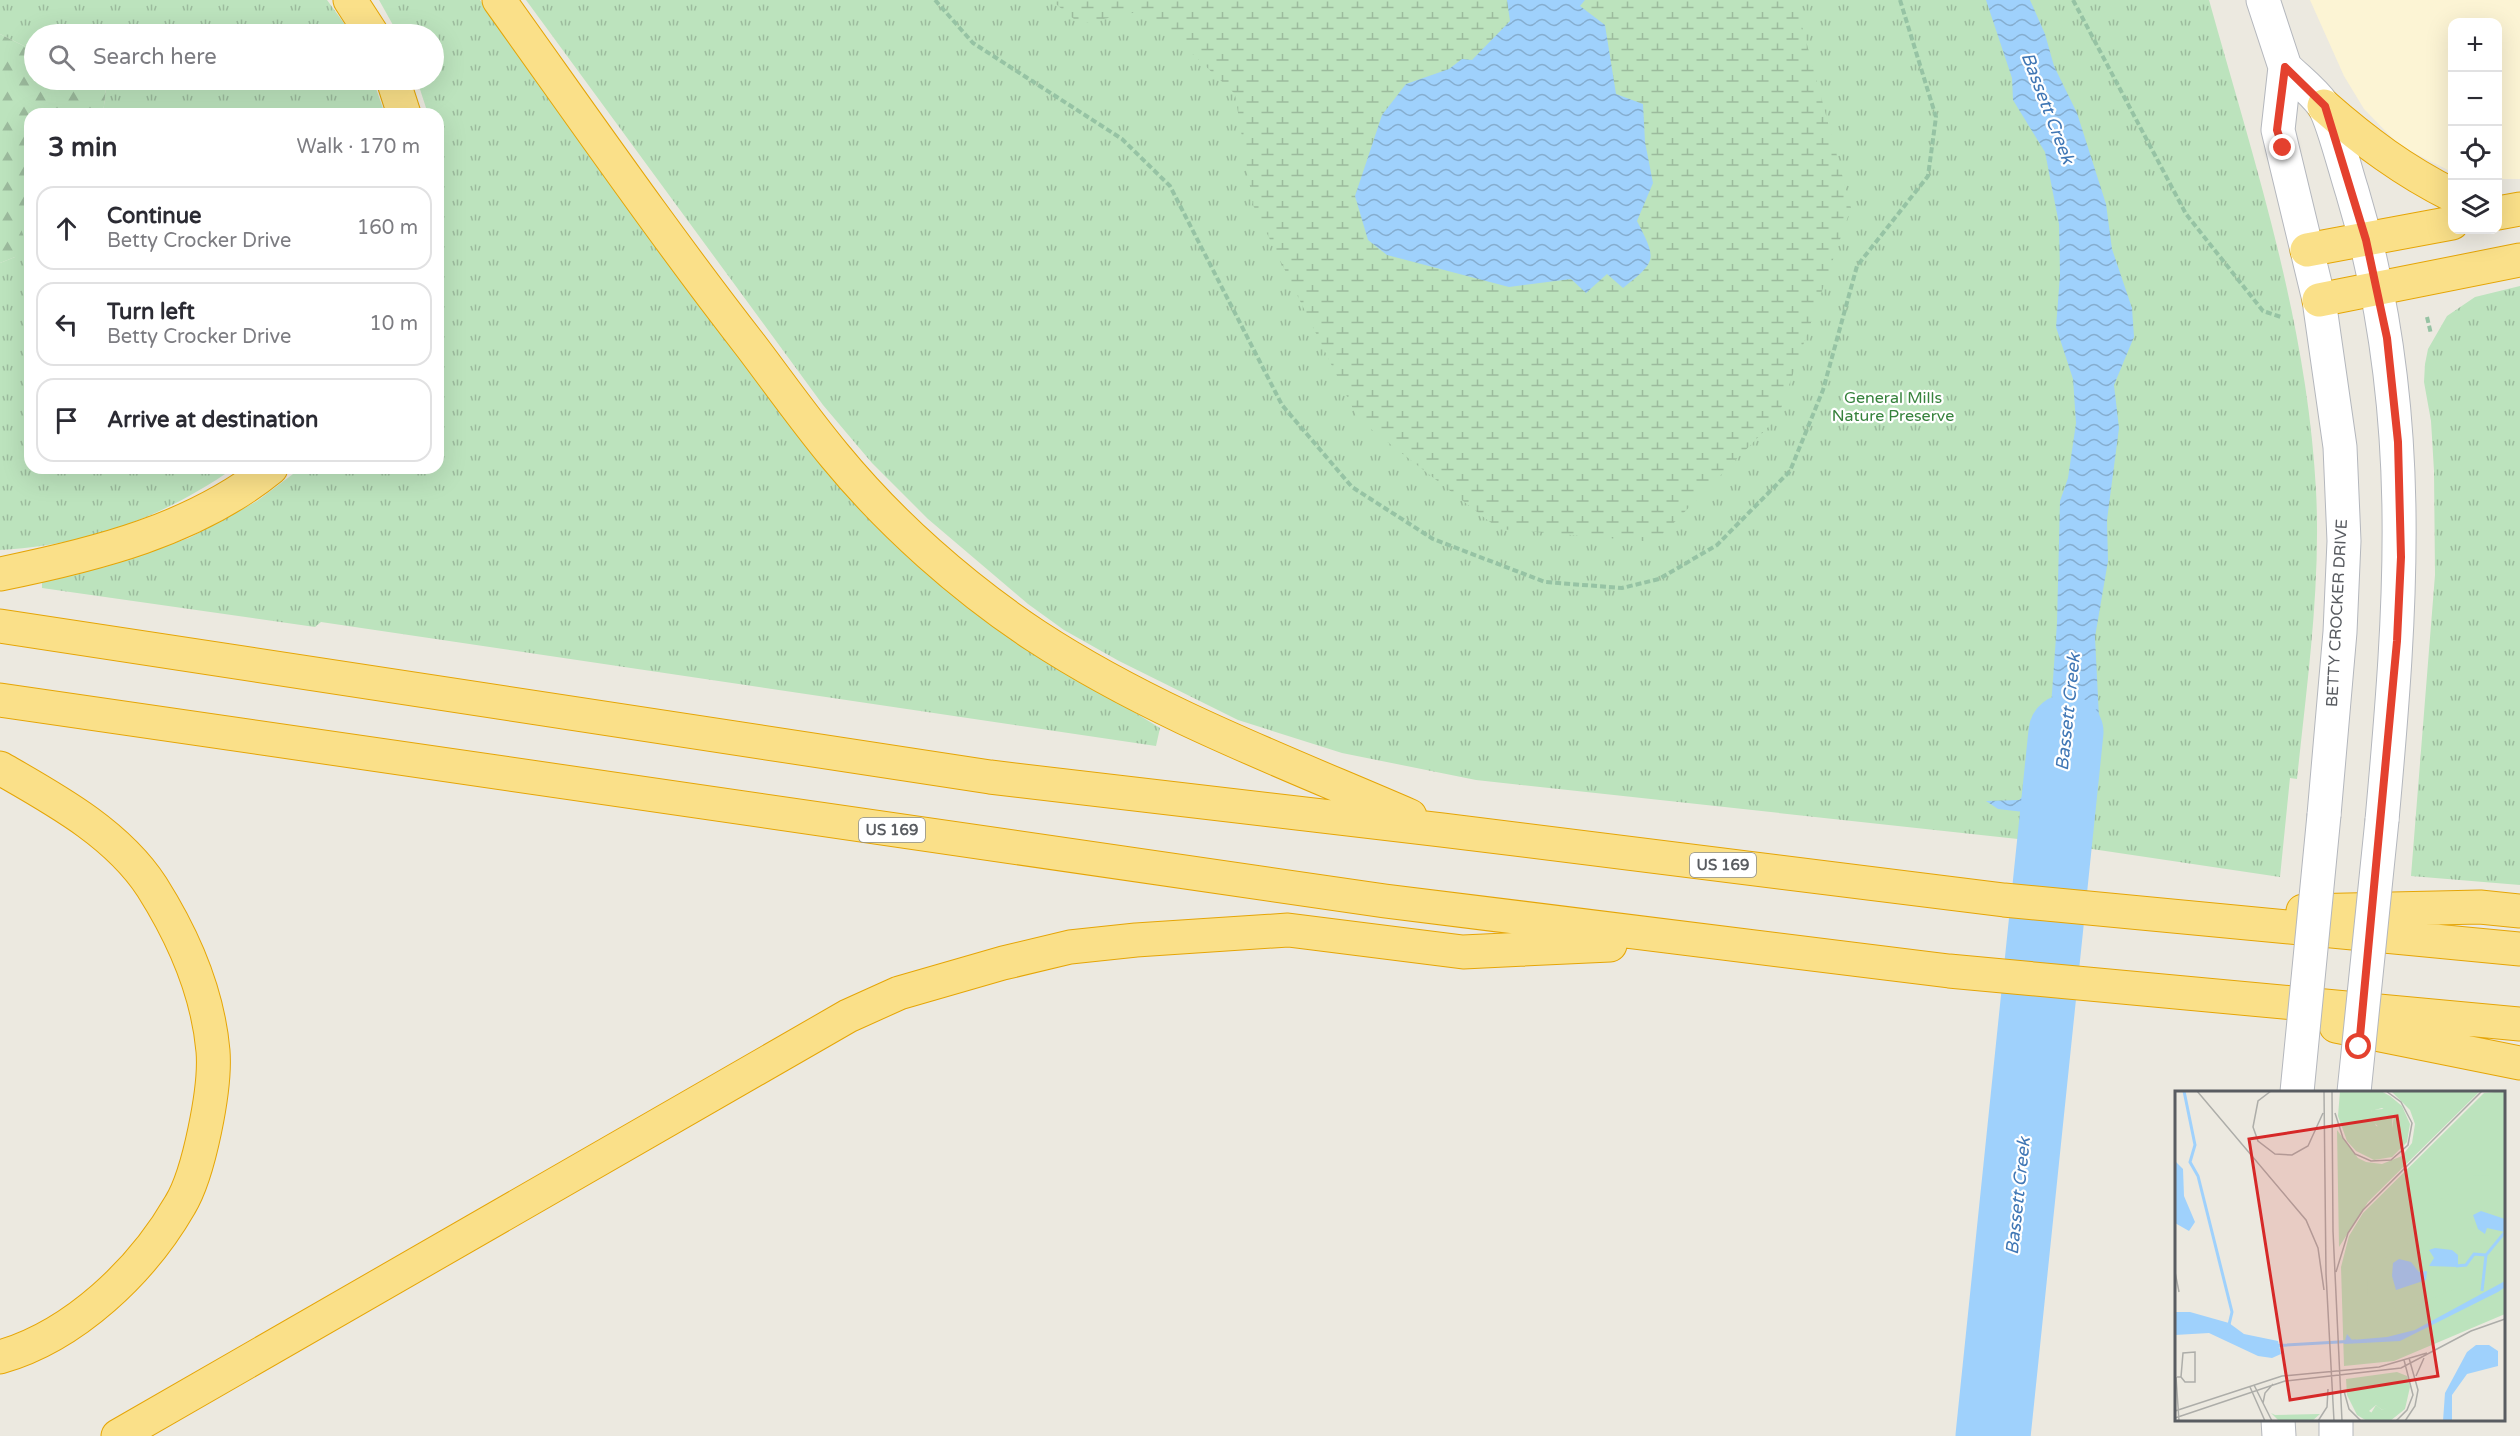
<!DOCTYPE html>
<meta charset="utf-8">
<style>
:root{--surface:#fff;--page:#f2f2f3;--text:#2b2b33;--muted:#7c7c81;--line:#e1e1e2}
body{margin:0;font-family:"Varela Round",sans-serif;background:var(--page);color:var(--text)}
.controls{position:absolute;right:18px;top:18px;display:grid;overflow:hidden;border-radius:12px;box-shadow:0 6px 24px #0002}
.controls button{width:54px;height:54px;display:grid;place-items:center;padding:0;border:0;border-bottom:2px solid var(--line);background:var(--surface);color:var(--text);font:30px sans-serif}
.stop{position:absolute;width:18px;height:18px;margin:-14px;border:4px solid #e4412e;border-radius:50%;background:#fff}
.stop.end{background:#e4412e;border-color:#fff;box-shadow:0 2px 6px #0008}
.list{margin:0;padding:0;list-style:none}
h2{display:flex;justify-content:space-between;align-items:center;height:78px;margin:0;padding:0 24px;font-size:26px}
h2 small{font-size:20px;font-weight:400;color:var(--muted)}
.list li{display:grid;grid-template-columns:39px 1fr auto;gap:18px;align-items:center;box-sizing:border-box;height:84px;margin:0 12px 12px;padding:0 12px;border:2px solid var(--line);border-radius:18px}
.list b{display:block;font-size:22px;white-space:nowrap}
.list p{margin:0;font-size:20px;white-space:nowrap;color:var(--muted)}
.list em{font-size:20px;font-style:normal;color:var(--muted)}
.icon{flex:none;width:33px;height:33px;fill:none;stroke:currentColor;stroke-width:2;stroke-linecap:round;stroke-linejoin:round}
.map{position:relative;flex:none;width:2520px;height:1436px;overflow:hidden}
.search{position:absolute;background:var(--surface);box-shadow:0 6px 24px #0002;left:24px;top:24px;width:420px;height:66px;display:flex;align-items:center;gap:15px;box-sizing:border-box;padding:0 21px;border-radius:33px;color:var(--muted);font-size:22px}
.panel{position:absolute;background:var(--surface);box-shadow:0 6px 24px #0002;left:24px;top:108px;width:420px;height:366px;border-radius:18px}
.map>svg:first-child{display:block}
</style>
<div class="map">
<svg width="2520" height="1436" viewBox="0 0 2520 1436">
<defs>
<pattern id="grass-tufts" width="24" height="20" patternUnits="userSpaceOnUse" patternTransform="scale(1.5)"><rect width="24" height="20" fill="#bce3bd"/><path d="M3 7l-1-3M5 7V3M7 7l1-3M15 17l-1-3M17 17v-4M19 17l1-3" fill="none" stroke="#9cbb9d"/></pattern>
<pattern id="forest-firs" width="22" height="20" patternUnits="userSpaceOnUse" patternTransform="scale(1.5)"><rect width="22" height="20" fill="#bce3bd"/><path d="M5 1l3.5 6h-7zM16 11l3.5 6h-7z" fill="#9cbb9d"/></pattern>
<pattern id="wetland-marsh" width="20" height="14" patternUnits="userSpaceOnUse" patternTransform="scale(1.5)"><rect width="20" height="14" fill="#bce3bd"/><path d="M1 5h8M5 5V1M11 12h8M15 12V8" fill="none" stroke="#9cbb9d"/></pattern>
<pattern id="water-waves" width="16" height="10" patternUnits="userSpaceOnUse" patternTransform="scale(1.5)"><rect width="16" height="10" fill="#9fd1fc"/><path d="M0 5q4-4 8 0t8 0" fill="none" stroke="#85adcf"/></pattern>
</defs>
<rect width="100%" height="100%" fill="#ece9e0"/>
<!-- commercial -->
<path fill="#fcf4d4" d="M2310,0H2520V179H2498V22H2452V172L2400,146L2364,109L2344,76Z"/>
<!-- grass -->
<path fill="url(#grass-tufts)" d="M0,0H327L352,34H34V51L0,34Z
M379,0H480L770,400L823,464L1116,701L1160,728L1156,746L321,622L315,627L42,588V579L105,567L189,538L257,501L301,468H438V114H428L417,80H434V34H398Z
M526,0H2209C2254,161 2307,321 2316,490C2321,586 2307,683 2297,779L2290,778L2280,877L2045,842L1476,780L1342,753L1238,720L1119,661L1064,630L1028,604L928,519L872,463L823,405Z
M107,80H373L385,114H103Z
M20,224L30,228V468H234C162,518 88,545 0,550V263L15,257Z
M2520,286V885L2411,876L2435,575L2434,471L2431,421L2424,382L2425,364L2428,349L2447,316L2475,297Z"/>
<!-- forest -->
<path fill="url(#forest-firs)" d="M0,34L34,51V80H107L103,114H30V228L20,225L24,241L15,257L0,263Z"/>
<!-- wetland -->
<path fill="url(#wetland-marsh)" d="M1051,0H1795L1851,208L1778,417L1655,542L1499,529L1358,419L1253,205L1235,94L1146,10L1080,24Z"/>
<!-- water -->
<path fill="url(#water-waves)" d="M1507,0H1585L1580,6L1605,25L1616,94L1643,104L1645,142L1653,183L1637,221C1657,260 1657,261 1623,288L1607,274L1586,293L1571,279L1509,287L1387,255L1368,240L1355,196L1382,115L1406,84L1449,69L1462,59L1472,60L1510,21Z
M1986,0H2030L2045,34L2054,66L2077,113L2106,204L2112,249L2132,308L2134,337L2114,385L2119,428L2107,520L2108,561L2095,637L2100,738L2090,750C2091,772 2089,788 2079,808L2084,823L2072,838L2034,832L2024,812L1998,809L1986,801L2019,800L2034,786L2047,763L2057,623L2060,501L2068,478L2076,423L2073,379L2056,327L2060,275L2059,224L2045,152L2013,100L2012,78Z"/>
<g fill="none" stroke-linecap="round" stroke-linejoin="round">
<!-- river -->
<path stroke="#9fd1fc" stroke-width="75" d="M1993,1436L2066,732"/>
<defs>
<path id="secondary" d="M2263,0L2285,67L2278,130L2319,300L2340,447L2344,541L2340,632L2324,815
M2285,67C2297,79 2313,91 2323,105C2332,117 2346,173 2352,191C2417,406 2402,601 2382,820
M2278,1420L2279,1436
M2336,1420V1436"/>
<path id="highway" d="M350,0L372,34
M499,0C582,116 663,233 751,346C779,383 805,420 835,456C891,524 962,587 1036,636C1152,712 1283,761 1410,816
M393,80L404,114
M2324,106C2365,142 2404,171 2452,195
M2498,213L2520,209
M2307,250L2452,223
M2319,300L2520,260
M0,574C94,555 195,530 271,468
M0,626L990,777L1442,830L2004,900L2520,949
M0,700L1385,901L1949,971L2520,1024
M0,768C54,799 117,833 152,887C183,936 208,994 213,1051C216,1088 199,1174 180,1205C142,1271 74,1336 0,1357
M2303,911L2480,907L2520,911
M2336,1026L2520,1063
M118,1436L848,1016L899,993L1003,963L1070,947L1136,940L1288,930L1463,952L1610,945"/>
</defs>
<!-- secondary casing -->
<use href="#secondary" stroke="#b4b7bd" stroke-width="35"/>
<!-- highway casing -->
<use href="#highway" stroke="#e5a506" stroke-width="35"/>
<!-- path -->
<path stroke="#96c3a4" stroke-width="4" stroke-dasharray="6 3" stroke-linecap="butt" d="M935,0L973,43L1122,139L1170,186L1282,405L1352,487L1433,539L1545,582L1622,588L1659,579L1717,545L1790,471L1823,390L1857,266L1928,176L1936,117L1900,0
M2073,0L2186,214L2263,311L2281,317
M2427,317L2431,334"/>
<!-- secondary -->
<use href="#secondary" stroke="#fff" stroke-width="33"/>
<!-- highway -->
<use href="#highway" stroke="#fae089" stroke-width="33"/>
<defs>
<path id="secondary-bridge" d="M2297,1092L2324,815
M2354,1092L2382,820"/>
</defs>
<!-- secondary-bridge casing -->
<use href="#secondary-bridge" stroke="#b4b7bd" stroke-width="35" stroke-linecap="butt"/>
<!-- secondary-bridge -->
<use href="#secondary-bridge" stroke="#fff" stroke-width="33"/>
</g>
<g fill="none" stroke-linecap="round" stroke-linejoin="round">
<!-- route -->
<path stroke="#e4412e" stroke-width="8" d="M2283,148L2277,130L2285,67L2325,106L2366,240L2387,338L2398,442L2401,557L2397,641L2359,1047"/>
</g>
<g text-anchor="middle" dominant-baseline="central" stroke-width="4.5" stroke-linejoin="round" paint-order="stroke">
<!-- shield labels -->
<g fill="#fff" stroke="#8b8d90" stroke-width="1.5">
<rect x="859" y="818" width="66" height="24" rx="4.5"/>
<rect x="1690" y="853" width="66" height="24" rx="4.5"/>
</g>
<g font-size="15" font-weight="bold" fill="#595c61">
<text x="892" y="830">US 169</text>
<text x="1723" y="865">US 169</text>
</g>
<!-- park labels -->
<g font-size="16" fill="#36823c" stroke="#fff">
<text x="1893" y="398">General Mills<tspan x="1893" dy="18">Nature Preserve</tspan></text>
</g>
<!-- street labels -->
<g font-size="16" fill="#595c61" stroke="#fff">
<text transform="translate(2337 613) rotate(-87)">BETTY CROCKER DRIVE</text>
</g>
<!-- water labels -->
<g font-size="18" font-style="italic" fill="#4077b5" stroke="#fff">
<text transform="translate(2048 108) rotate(69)">Bassett Creek</text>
<text transform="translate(2068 712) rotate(-84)">Bassett Creek</text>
<text transform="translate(2018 1196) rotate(-84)">Bassett Creek</text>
</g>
</g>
<!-- overview -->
<g transform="translate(2175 1091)">
<rect width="330" height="330" fill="#ece9e0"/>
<path d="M165,0H206L215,5L227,15L235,33L232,51L217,66L199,69L181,60L172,50L163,25ZM207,17L219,25L217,37L201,35L196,20ZM216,0H305L193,111L164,156L162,39L183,67L191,71L207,73L227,65L237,52L240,33L235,19ZM330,0V223L219,270L169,275L166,176L174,145L188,122L309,2ZM222,281L232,285L235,296L230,318L215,330H211L214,316L207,319L201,314L194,320L210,330H192L182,324L172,304L171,288ZM96,322L100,324L145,323L137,330H104Z" fill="#bce3bd" fill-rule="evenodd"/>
<path d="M218,17L217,37L209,41L193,26L197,19ZM201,314L207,319L214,315L216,328L210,330L195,324Z" fill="#bce3bd"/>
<path d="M330,73V199L293,218L279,198L231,219L208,215L193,205L192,188L201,172L232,154L243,126L297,85L314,84L322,74Z" fill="#bce3bd"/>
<path d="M0,70L8,78L9,105L20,131L14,140L0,132ZM306,120L330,128V141L312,137L310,143L303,138L298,124ZM260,157L277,159L283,164V176L254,175L259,167L254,159ZM224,168L236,171L244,181L252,180L251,189L221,199L217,185L218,172ZM330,190V196L323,201L225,250L169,253L172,243L177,249L212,246L240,239ZM0,221H15L54,232L69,243L103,250L106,263L97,267L83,265L34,242L0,244ZM314,254L323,260V275L292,283L277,304V330H268L270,302L292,261L301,254Z" fill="#9fd1fc"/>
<path fill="none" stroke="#9fd1fc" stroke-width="3" d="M9,0L20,54L15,71L23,85L57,221L52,242M281,175L291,174L299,163L311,164M307,200L311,164L330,141M95,255L181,250"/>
<path fill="none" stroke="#adada9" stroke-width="1.5" d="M22,0L131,129L143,157L149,199M96,0L83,10L78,36L83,50L100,63L117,64L133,55L148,22M149,0L151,183L159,330M157,0L158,140L167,330M160,22L168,47L180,63L196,70L216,69L233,54L237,32L226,11L211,0M0,181L4,201M161,181L173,142L188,119L307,0M241,285L249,267M1,286L4,330M2,286H6L8,262L20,261V291H10L6,286M79,294L97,330M75,296L90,330M169,300L174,318L186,330M88,312L90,302L98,293M0,320L107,285L204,276L252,262M0,327L110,290L226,277L296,240L330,228M143,330L152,316L153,298M221,330L232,319L238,304L229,269M230,330L240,315L243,299L234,267"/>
<path fill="#d62828" fill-opacity="0.15" stroke="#d62828" stroke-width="3" d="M222,25L263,285L115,309L74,48Z"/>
<rect width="330" height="330" fill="none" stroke="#595c61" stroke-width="3"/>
</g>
</svg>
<div class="controls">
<button>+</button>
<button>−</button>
<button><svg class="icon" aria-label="locate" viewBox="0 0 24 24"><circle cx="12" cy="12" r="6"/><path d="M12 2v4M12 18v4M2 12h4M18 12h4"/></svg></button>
<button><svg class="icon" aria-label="layers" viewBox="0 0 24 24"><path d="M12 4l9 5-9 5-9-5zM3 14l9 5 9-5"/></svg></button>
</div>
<div class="stop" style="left:2359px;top:1047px"></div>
<div class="stop end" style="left:2283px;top:148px"></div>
<div class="search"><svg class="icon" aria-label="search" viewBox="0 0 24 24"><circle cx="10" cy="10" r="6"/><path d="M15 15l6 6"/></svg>Search here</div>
<section class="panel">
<h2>3 min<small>Walk · 170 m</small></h2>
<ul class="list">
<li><svg class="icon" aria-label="ahead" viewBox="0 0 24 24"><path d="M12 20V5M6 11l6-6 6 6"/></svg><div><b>Continue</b><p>Betty Crocker Drive</p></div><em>160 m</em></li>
<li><svg class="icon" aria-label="left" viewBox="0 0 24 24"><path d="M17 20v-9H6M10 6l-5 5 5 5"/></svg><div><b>Turn left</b><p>Betty Crocker Drive</p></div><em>10 m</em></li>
<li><svg class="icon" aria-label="arrive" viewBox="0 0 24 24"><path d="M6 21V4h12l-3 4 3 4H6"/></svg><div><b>Arrive at destination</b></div></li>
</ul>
</section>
</div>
